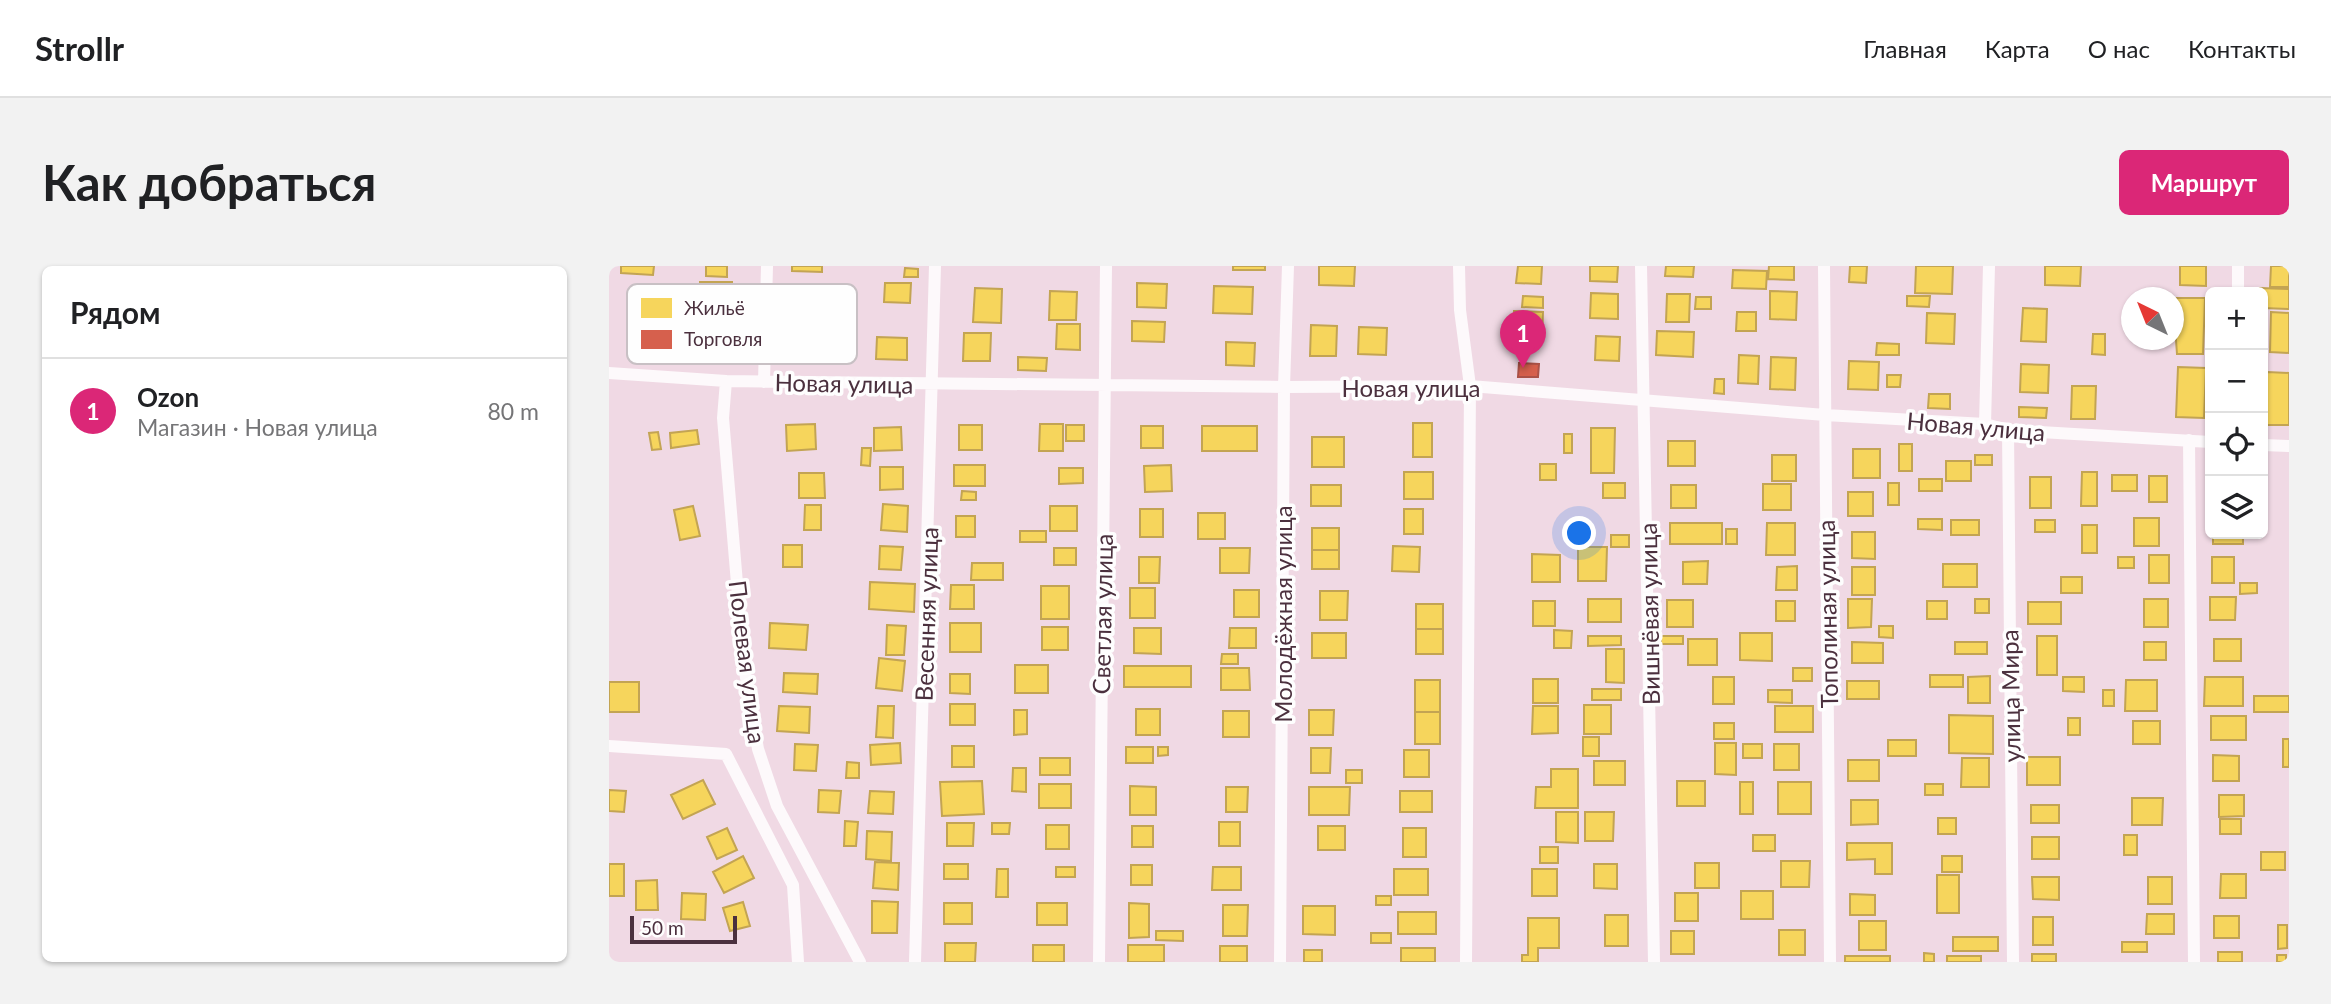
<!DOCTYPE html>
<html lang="ru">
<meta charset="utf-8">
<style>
:root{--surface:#fff;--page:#f2f2f2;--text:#202124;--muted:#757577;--line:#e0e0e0;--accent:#db2777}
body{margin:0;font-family:Lato,sans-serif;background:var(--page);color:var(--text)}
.controls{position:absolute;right:21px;top:21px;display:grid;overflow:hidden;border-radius:10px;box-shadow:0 2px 5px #0004}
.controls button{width:63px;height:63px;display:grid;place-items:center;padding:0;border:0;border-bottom:2px solid var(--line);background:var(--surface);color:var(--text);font:35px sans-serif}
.compass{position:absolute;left:1512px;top:21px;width:63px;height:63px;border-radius:50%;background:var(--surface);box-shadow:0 2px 5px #0004;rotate:317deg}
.scale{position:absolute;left:21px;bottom:18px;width:107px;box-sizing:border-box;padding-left:7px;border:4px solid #4b303e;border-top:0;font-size:19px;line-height:24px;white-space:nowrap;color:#4b303e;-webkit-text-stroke:5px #fefefe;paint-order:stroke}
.you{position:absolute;left:971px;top:268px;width:24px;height:24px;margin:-18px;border:5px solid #fff;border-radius:50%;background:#1a73e8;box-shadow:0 0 0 10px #1a73e833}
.badge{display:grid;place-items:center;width:46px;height:46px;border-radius:50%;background:var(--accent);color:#fff;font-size:23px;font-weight:700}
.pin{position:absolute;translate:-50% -58px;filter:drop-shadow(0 2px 4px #0008)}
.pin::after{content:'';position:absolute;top:37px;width:24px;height:21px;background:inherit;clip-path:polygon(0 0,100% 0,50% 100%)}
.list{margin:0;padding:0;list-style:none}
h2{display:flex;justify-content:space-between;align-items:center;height:91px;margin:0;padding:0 28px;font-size:30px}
h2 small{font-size:23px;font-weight:400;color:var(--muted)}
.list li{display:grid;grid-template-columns:46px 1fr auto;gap:21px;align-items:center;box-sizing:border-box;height:105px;padding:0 28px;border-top:2px solid var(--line)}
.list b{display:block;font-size:26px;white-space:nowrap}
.list p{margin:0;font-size:23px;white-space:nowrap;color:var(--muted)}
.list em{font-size:23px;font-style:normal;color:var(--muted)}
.icon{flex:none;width:38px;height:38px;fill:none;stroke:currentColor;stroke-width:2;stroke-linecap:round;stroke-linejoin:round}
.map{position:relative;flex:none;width:1680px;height:696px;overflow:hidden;border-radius:10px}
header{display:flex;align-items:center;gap:42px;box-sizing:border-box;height:98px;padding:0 35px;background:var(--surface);border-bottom:2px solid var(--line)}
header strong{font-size:33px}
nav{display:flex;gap:38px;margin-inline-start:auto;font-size:24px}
.intro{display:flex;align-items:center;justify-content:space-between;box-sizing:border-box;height:168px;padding:0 42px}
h1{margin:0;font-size:49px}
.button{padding:18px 32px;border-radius:10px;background:var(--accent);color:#fff;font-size:24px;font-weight:700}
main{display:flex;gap:42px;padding:0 42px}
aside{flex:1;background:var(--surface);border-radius:10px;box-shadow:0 2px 5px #0004}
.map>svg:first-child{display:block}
</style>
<header>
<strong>Strollr</strong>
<nav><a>Главная</a><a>Карта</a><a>О нас</a><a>Контакты</a></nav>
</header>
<div class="intro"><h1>Как добраться</h1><a class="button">Маршрут</a></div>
<main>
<aside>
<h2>Рядом<small></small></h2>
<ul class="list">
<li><span class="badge">1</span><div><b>Ozon</b><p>Магазин · Новая улица</p></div><em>80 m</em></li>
</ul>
</aside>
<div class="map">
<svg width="1680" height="696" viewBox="0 0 1680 696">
<rect width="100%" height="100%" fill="#f0d9e4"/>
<!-- homes -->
<path fill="#f6d55c" stroke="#c3a453" stroke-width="2" d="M12,0H45L44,9L12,7Z
M97,0H118V11L97,10Z
M183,0H213V6L183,5Z
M624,0H656V4H624Z
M710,0H746L745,20L710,19Z
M909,0H933L932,18L907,17Z
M981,0H1009L1008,16L981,15Z
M1057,0H1085L1084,11L1056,10Z
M1160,0H1185V14L1159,13Z
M1241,0H1258L1257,17L1240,16Z
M1307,0H1344L1343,28L1306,27Z
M1436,0H1472L1471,20L1436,19Z
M1571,0H1597V20L1571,19Z
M1662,0H1680V21H1661Z
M296,2L309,3V11H295Z
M1124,4L1158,5L1157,23L1123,22Z
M91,16H123V39H91Z
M276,17H302L301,37L275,36Z
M528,17L558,18L557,42L528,41Z
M605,20L644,21L643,48L604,47Z
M366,22L393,23L392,57L364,56Z
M1651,22L1680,23V43L1654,42Z
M441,25L468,26L467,54H440Z
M1161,25L1188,26L1187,54L1161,53Z
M982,27L1009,28V53L981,52Z
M1058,28H1081L1080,56H1057Z
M914,30L934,31V42L913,41Z
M1298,30H1321L1320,41L1298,40Z
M1087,31H1102V43H1086Z
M1564,32H1596L1594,88H1568Z
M1414,42L1438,43L1437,76L1412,75Z
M905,45L934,46L933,76L904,75Z
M1128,46H1147V65H1127Z
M1662,46L1680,47V87L1661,86Z
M1318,47L1346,48L1345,78L1317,77Z
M523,55L556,56L555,76L523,75Z
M448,58H471V84L447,83Z
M702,59L728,60L727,90H701Z
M750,61L778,62L777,89L749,88Z
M1048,65L1085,66L1084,91L1047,89Z
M355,67H382L381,95H354Z
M1484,68H1496V89L1483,88Z
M987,70L1011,71L1010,95L986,94Z
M268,71L298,72V94L267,93Z
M617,76L646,77L645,100L617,99Z
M1268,77L1290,78V89H1267Z
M1130,89L1150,90L1149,118L1129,117Z
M409,91L438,92L437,105L409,104Z
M1162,91L1187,92L1186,124L1161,123Z
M1240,95L1270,96L1269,124L1239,123Z
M1412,98L1440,99L1439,127L1411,126Z
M1569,101L1597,102L1595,152L1567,151Z
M1658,106L1680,107V159H1657Z
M1278,109H1292L1291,121H1278Z
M1106,113H1115V128L1105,127Z
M1463,120H1487L1486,153H1462Z
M1320,128H1341V143L1319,142Z
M1410,141L1438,142L1437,152L1410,151Z
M804,157H823V191H804Z
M206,158L207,183L178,185L177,159Z
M431,158H454V185H430Z
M350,159H373V184H350Z
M457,159H475V175H457Z
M532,160H554V182H532Z
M593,160H648V185H593Z
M292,161L293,184L265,185V162Z
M982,162H1006L1005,207H982Z
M88,164L90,178L62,182L61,167Z
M49,166L52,183L43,184L40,167Z
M955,168H963V187H955Z
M703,171H735V201H703Z
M1059,175H1086V200H1059Z
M1290,178H1303V205H1290Z
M253,182H262L261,200L252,199Z
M1244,183H1271V212H1244Z
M1163,189H1187V215H1163Z
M1366,189H1383V199H1366Z
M1337,195H1362V215H1337Z
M931,198H947V214H931Z
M345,199H376V220H345Z
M562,199L563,225L536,226L535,200Z
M271,201H294V223L271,224Z
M450,202H474V217L450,218Z
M795,206H824V233H795Z
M1473,206H1488V240H1472Z
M190,207H215L216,232H190Z
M1503,209H1528V225H1503Z
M1540,210H1558V236H1540Z
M1421,211H1442V242H1421Z
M1310,213H1333V225H1310Z
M994,217H1016V232H994Z
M1279,217H1290V239H1279Z
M1154,218H1182V244H1154Z
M702,219H732V240H702Z
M1062,219H1087V242H1062Z
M353,225L367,226V234H352Z
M1239,226H1264V250H1239Z
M274,238L299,240L298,266L272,264Z
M196,239H212V264H195Z
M84,240L91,270L71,274L65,244Z
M441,240H468V265H441Z
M531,243H554V271H531Z
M795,243H814V268H795Z
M589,247H616V273H589Z
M347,250H366V271H347Z
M1525,252H1550V280H1525Z
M1309,253H1333V264L1309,263Z
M1342,254H1370V269H1342Z
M1426,254H1446V266H1426Z
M1061,257H1113V278H1061Z
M1158,257H1186V289H1157Z
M1473,259H1488V287H1473Z
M703,262H730V284H703Z
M1117,263H1128V278H1117Z
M411,265H437V276H411Z
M1243,266H1266V293L1243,292Z
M1604,268H1634V278H1604Z
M1002,269H1020V281H1002Z
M174,279H193V301H174Z
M271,280L294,281L292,304L270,303Z
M784,280L811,281L810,306L783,305Z
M969,281H998L997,315H969Z
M445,282H467V299H445Z
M611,282H641L640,307H611Z
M703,284H730V303H703Z
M923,288L951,289V316H923Z
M1540,289H1560V317H1540Z
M530,291H551L550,317H530Z
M1509,291H1525V302H1509Z
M1603,291H1625V317H1603Z
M1099,295L1098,318H1074V296Z
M363,297H394V314H362Z
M1334,298H1368V321H1334Z
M1188,300V324H1167L1168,301Z
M1243,301H1266V329H1243Z
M1452,311H1473V327H1452Z
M261,316L306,318L305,346L260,343Z
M1631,317H1648V327L1631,328Z
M342,319H365V343H341Z
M432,320H460V353H432Z
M521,322H546V352H521Z
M625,324H650V351H625Z
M711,325H739L738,354H711Z
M1601,331H1627L1626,354H1601Z
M979,333H1012V356H979Z
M1239,333H1263L1262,361L1239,362Z
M1366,333H1380V347H1366Z
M1535,333H1559V361H1535Z
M1058,334H1084V361H1058Z
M924,335H946V360H924Z
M1167,335H1186V355H1167Z
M1318,335H1338V353H1318Z
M1419,336H1452V358H1419Z
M807,338H834V363H807Z
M161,357L199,359L197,384L160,382Z
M341,357H372V386H341Z
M278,359L297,360L295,389H277Z
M1270,360H1284V372L1270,371Z
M433,361H459V384H433Z
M525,362H552V388L525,387Z
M621,362H647V382H620Z
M807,363H834V388H807Z
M945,364L963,365L962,382H945Z
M703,367H737V392H703Z
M1131,367H1163V395L1131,394Z
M979,370H1012V379L979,380Z
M1052,370H1074V378H1052Z
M1428,370H1448V409H1428Z
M1079,373H1108V399H1079Z
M1605,373H1632V395H1605Z
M1243,376L1274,377V397H1243Z
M1346,376H1378V388H1346Z
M1535,376H1557V394H1535Z
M997,383H1015V417L997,416Z
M613,388H629V398H612Z
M270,392L296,395L293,425L267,422Z
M406,399H439V427H406Z
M515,400H582V421H515Z
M612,402H640L641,424H612Z
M1184,402H1203V415H1184Z
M175,407L209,408L208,428L174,426Z
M341,408H361V428L341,427Z
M1321,409H1354V421H1321Z
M1381,410V437H1359V411Z
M1104,411H1125V438H1104Z
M1454,411H1475V426L1454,425Z
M1596,411H1634V440H1595Z
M924,413H949V437H924Z
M806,414H831V446H806Z
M1517,414H1548V445H1516Z
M1238,415H1270V433H1238Z
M0,416H30V446H0Z
M983,423H1012V434H983Z
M1159,424H1183V437L1159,436Z
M1494,424H1505V440H1494Z
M1645,430H1680V446H1645Z
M341,438H366V459H341Z
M975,439H1002V468H975Z
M170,440L201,441L200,467L168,465Z
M269,440H285L284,472L267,471Z
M924,440H949V467L923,468Z
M1166,440H1204V466H1166Z
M527,443H551V469H527Z
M405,444H418V468L405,469Z
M700,444H725L724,469H700Z
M614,445H640V471H614Z
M806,446H831V478H806Z
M1340,449L1384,450V488L1340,487Z
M1602,450H1637V474H1602Z
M1459,452H1471V469H1459Z
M1524,455H1551V478H1524Z
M1105,457H1125V473H1105Z
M974,471H990V490H974Z
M1674,473H1680V501H1674Z
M1279,474H1307V490H1279Z
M291,477L292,497L262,499L261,479Z
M1106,477H1127V509L1106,508Z
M186,478L209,479L207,505L185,504Z
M1134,478H1153V492H1134Z
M1165,478H1190V504H1165Z
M343,480H365V501H343Z
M517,481H544V497H517Z
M549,481H559V489L549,490Z
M702,482H722L721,507H702Z
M795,484H820V511H795Z
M1604,489L1630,490V515H1604Z
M1418,491H1451V519H1418Z
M431,492H461V509H431Z
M1353,492H1380V521H1352Z
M1239,494H1270V515H1239Z
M985,495H1016V519H985Z
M238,496L250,497V512H237Z
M404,502H417V526L403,525Z
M942,503H969V542H926L927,521H942Z
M737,504H753V517H737Z
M94,514L106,538L74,553L62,529Z
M373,515L375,548L333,550L331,516Z
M1068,515H1096V540H1068Z
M1131,516H1144V548H1131Z
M1169,516H1202V548H1169Z
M430,518H462V542H430Z
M1316,518H1334V529H1316Z
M521,520L547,521V549H521Z
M617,521H639L638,546H617Z
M700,521H741L740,549H700Z
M0,524L17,525L15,546L0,545Z
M210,524L232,525L230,547L209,546Z
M261,525L285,526L284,548L259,547Z
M791,525H823V546H791Z
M1610,529H1635V550L1610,551Z
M1523,532H1554L1553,559H1523Z
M1242,534H1269V558L1242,559Z
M1422,539H1450V557H1422Z
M947,546H969V577L947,576Z
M976,546H1005L1004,575H976Z
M1329,552H1347V568H1329Z
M1611,553H1632V568H1611Z
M236,555L249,556L247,580H235Z
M610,556H631V580H610Z
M338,557H365L364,580H338Z
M383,557H401L400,568H383Z
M437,559H460V583H437Z
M523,560H544V581H523Z
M709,560H736V584H709Z
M118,562L128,584L108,593L98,571Z
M794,562H817V591H794Z
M258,565L283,566L282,595L257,593Z
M1144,569H1166V585H1144Z
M1515,569H1528V589H1515Z
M1423,571H1450V593H1423Z
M1238,577H1283V608H1266V593L1238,594Z
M931,581H949V597H931Z
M1652,586H1676V604H1652Z
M134,590L145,612L115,627L104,606Z
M1333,590H1353V606H1333Z
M1172,595H1201L1200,621H1172Z
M266,596L290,597L289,624L264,622Z
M1086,597H1110V622H1086Z
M0,598H15V630H0Z
M335,598H359V613H335Z
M985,598H1008V623L985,622Z
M522,599H543V619H522Z
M447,601H466V611H447Z
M604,601H632V624H603Z
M388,603H399V631H387Z
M785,603H819V629H785Z
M923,603H948V630H923Z
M1612,608H1637V632H1611Z
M1328,609H1350V647H1328Z
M1423,611H1450V634L1424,633Z
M1539,611H1563V638H1539Z
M48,614L49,644H27V615Z
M1132,625H1164V653H1132Z
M73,627L97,628L96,654L72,653Z
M1066,627H1089V655H1066Z
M1241,628L1266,629V649H1241Z
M767,630H782V639H767Z
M263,635L289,636L288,667H263Z
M134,636L141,660L121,665L114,642Z
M335,637H363V658H335Z
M428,637H458V659H428Z
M520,637L540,638V671L520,672Z
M614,639H639L638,670H614Z
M694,640H726V669L694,668Z
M789,646H827V668H789Z
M1538,648H1565V668H1537Z
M996,649H1019V680H996Z
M1605,650H1630V672H1605Z
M1424,651H1444V679H1424Z
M919,652H950V682H929V696H913V689H919Z
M1250,655H1277V684H1250Z
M1669,659H1678V682L1669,683Z
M1170,664H1196V689H1170Z
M547,665H574V675L547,674Z
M1062,665H1085V688H1062Z
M762,667H782V677H762Z
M1344,671H1389V685H1344Z
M1513,676H1538V686H1513Z
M336,677H367L366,696H336Z
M424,679H455V696H424Z
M519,679H555V696H519Z
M611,680H638V696H611Z
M792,682H826V696H792Z
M695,684H713V696H695Z
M1609,686H1633V696H1609Z
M1315,687L1325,688V696H1315Z
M1423,688H1447V696H1423Z
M1668,689H1677V696H1668Z
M1236,690H1281V696H1236Z
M1338,690H1372V696H1338Z"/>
<!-- shops -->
<path fill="#d6604d" stroke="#ac5248" stroke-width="2" d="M910,97L930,98L929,111H909Z"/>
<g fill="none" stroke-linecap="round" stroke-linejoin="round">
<!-- minor -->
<path stroke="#fdf9fb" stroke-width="12" d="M850,0L851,44L861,120L857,696
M1032,0L1045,696
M1215,0L1221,696
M1629,26V0
M0,107L117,115L675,121L861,120L1216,149L1376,158L1399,164L1601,176
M117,115L114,152L135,400L149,483L168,540L251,696
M155,116L158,0
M1376,158L1380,0
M1399,164L1404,696
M1580,174L1585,696
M1654,179L1680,180
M0,480L117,488L184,619L189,696
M306,696L326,0
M490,696L497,0
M671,696L675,121L679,0"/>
</g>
<g text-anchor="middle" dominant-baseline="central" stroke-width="7" stroke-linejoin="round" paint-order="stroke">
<!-- street labels -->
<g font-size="24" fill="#4b303e" stroke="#fefefe">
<text transform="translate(235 117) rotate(1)">Новая улица</text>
<text x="802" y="121">Новая улица</text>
<text transform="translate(1367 160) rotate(5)">Новая улица</text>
<text transform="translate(317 348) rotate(-88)">Весенняя улица</text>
<text transform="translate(493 348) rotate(-89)">Светлая улица</text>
<text transform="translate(673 348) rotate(-90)">Молодёжная улица</text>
<text transform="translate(1040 348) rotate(-91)">Вишнёвая улица</text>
<text transform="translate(1218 348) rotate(-91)">Тополиная улица</text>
<text transform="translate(139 396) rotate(83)">Полевая улица</text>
<text transform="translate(1401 430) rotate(-91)">улица Мира</text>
</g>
</g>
<!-- legend -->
<rect x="18" y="18" width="230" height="80" rx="10" fill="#fefefe" stroke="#c8c0c4" stroke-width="2"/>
<rect x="32" y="32" width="31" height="20" fill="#f6d55c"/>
<rect x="32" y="64" width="31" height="19" fill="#d6604d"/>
<g font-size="19" fill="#4b303e">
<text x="75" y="49">Жильё</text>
<text x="75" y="80">Торговля</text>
</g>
</svg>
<div class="controls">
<button>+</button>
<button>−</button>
<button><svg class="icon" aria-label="locate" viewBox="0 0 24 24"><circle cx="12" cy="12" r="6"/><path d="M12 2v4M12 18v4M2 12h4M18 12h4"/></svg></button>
<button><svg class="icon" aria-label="layers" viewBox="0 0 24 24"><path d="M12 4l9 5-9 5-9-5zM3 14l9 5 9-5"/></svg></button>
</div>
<svg class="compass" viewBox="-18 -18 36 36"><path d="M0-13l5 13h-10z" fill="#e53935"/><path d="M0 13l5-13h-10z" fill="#757577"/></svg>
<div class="scale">50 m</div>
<div class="you"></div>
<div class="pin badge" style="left:914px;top:102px">1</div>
</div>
</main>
